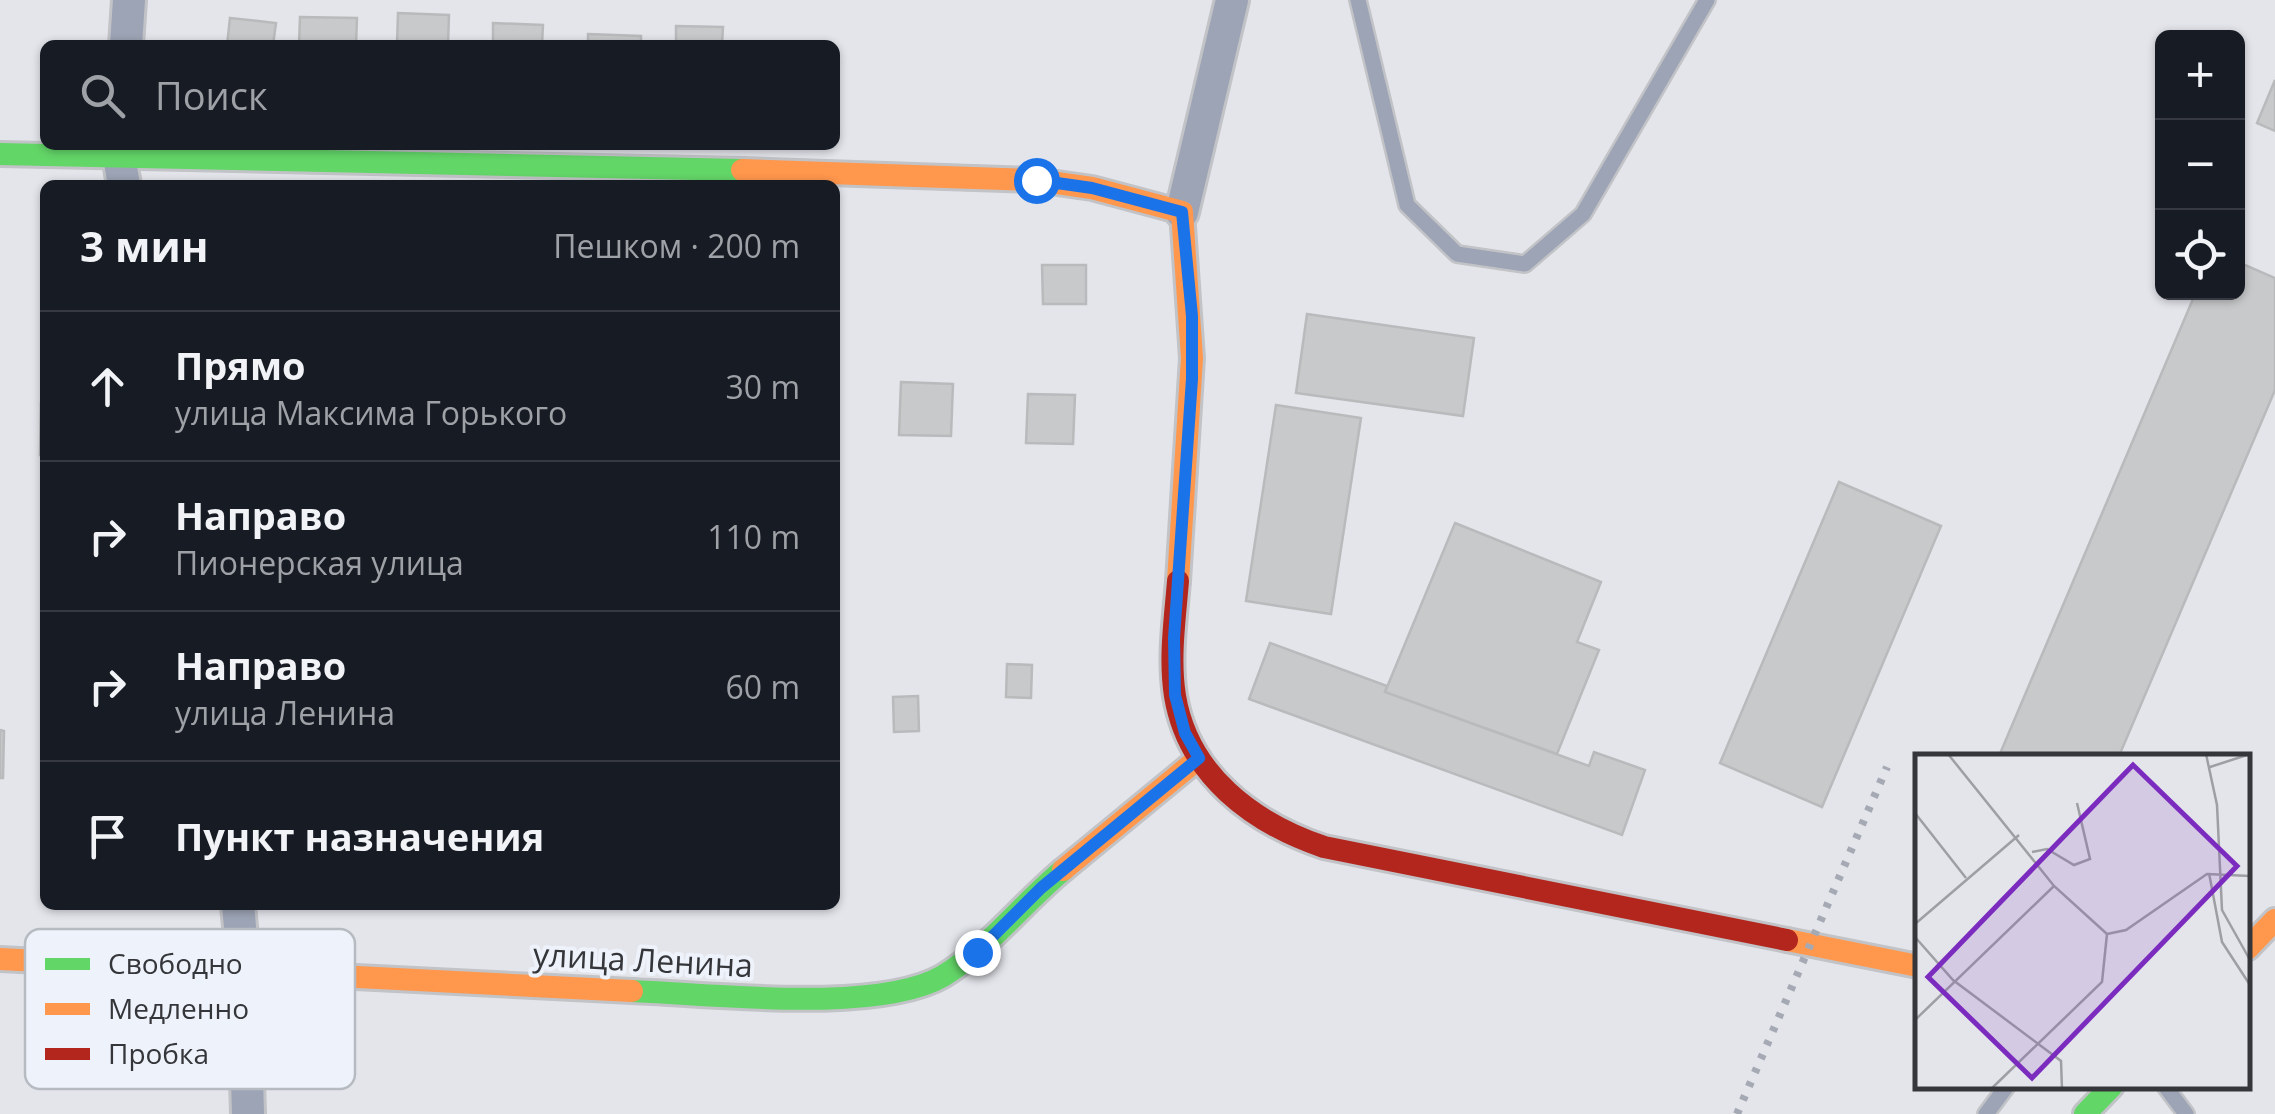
<!DOCTYPE html>
<html lang="ru">
<meta charset="utf-8">
<style>
:root{--surface:#171b24;--page:#242831;--text:#f1f3f6;--muted:#9ea1a6;--line:#363941}
body{margin:0;font-family:"Open Sans",sans-serif;background:var(--page);color:var(--text)}
.controls{position:absolute;right:30px;top:30px;display:grid;overflow:hidden;border-radius:15px;box-shadow:0 2px 8px #0004}
.controls button{width:90px;height:90px;display:grid;place-items:center;padding:0;border:0;border-bottom:2px solid var(--line);background:var(--surface);color:var(--text);font:50px sans-serif}
.stop{position:absolute;width:30px;height:30px;margin:-22px;border:8px solid #1a73e8;border-radius:50%;background:#fff}
.stop.end{background:#1a73e8;border-color:#fff;box-shadow:0 2px 10px #0008}
.list{margin:0;padding:0;list-style:none}
h2{display:flex;justify-content:space-between;align-items:center;height:130px;margin:0;padding:0 40px;font-size:42px}
h2 small{font-size:32px;font-weight:400;color:var(--muted)}
.list li{display:grid;grid-template-columns:65px 1fr auto;gap:30px;align-items:center;box-sizing:border-box;height:150px;padding:0 40px;border-top:2px solid var(--line)}
.list b{display:block;font-size:38px;white-space:nowrap}
.list p{margin:0;font-size:32px;white-space:nowrap;color:var(--muted)}
.list em{font-size:32px;font-style:normal;color:var(--muted)}
.icon{flex:none;width:55px;height:55px;fill:none;stroke:currentColor;stroke-width:2;stroke-linecap:round;stroke-linejoin:round}
.map{position:relative;flex:none;width:2275px;height:1114px;overflow:hidden}
.search{position:absolute;background:var(--surface);box-shadow:0 2px 8px #0004;left:40px;top:40px;width:800px;height:110px;display:flex;align-items:center;gap:25px;box-sizing:border-box;padding:0 35px;border-radius:15px;color:var(--muted);font-size:38px}
.panel{position:absolute;background:var(--surface);box-shadow:0 2px 8px #0004;left:40px;top:180px;width:800px;height:730px;border-radius:15px}
.map>svg:first-child{display:block}
</style>
<div class="map">
<svg width="2275" height="1114" viewBox="0 0 2275 1114">
<rect width="100%" height="100%" fill="#e4e5eb"/>
<!-- building -->
<path fill="#c8c9cb" stroke="#b9babb" stroke-width="2.5" d="M398,13L449,15L448,45H397Z
M300,17L357,18L356,45H299Z
M230,18L276,23L273,45H227Z
M493,23L543,25L542,45H493Z
M676,26L723,27L722,45H676Z
M588,34L641,36V45H588Z
M2275,80V131L2257,123Z
M2238,262L2275,278V390L2119,756H1999L2196,292H2238Z
M1042,265H1086V304H1043Z
M1307,314L1474,338L1463,416L1296,393Z
M901,382L953,384L951,436L899,435Z
M1028,394L1075,395L1073,444L1026,443Z
M41,403L45,404V455H40Z
M1276,405L1361,418L1331,614L1246,601Z
M1839,482L1941,526L1822,807L1720,763Z
M1455,523L1601,582L1577,642L1599,650L1557,754L1385,692Z
M1270,643L1387,686L1385,692L1589,766L1594,752L1645,770L1622,835L1249,699Z
M1007,664L1032,665L1031,698L1006,697Z
M918,696L919,731L894,732L893,697Z
M0,730L4,731L3,778H0Z"/>
<g fill="none" stroke-linecap="round" stroke-linejoin="round">
<defs>
<path id="lane" d="M1358,0L1407,205L1457,254L1525,264L1583,214L1707,0
M2165,1086L2186,1114
M1986,1114L2007,1086"/>
<path id="street" d="M126,45L129,0
M117,145L124,185
M1182,212L1232,0
M238,905L244,971L248,1114"/>
<path id="fast" d="M0,154L742,170
M632,991C710,994 878,1014 943,976C989,948 1022,904 1063,870
M2085,1114L2112,1086"/>
<path id="slow" d="M742,170L1036,180L1092,188L1182,212L1192,358L1178,581
M1063,870L1199,758
M1787,940L1918,966
M2248,948L2275,920
M0,959L632,991"/>
<path id="jam" d="M1178,581C1175,619 1169,658 1175,696C1188,775 1253,823 1324,847L1787,940"/>
</defs>
<!-- lane casing -->
<use href="#lane" stroke="#c2c3c7" stroke-width="20"/>
<!-- street casing -->
<use href="#street" stroke="#c2c3c7" stroke-width="38"/>
<!-- fast casing -->
<use href="#fast" stroke="#c2c3c7" stroke-width="28"/>
<!-- slow casing -->
<use href="#slow" stroke="#c2c3c7" stroke-width="28"/>
<!-- jam casing -->
<use href="#jam" stroke="#c2c3c7" stroke-width="28"/>
<!-- lane -->
<use href="#lane" stroke="#9da4b5" stroke-width="15"/>
<!-- street -->
<use href="#street" stroke="#9da4b5" stroke-width="32"/>
<!-- fast -->
<use href="#fast" stroke="#63d668" stroke-width="22"/>
<!-- slow -->
<use href="#slow" stroke="#ff974d" stroke-width="22"/>
<!-- jam -->
<use href="#jam" stroke="#b3261e" stroke-width="22"/>
<!-- rail -->
<path stroke="#a5a9b3" stroke-width="8" stroke-dasharray="5 10" stroke-linecap="butt" d="M1737,1114L1887,767"/>
</g>
<g fill="none" stroke-linecap="round" stroke-linejoin="round">
<!-- route -->
<path stroke="#1a73e8" stroke-width="12" d="M977,952L1041,888L1199,758L1185,733L1175,695L1174,638L1192,379V316L1182,212L1092,188L1036,180"/>
</g>
<g text-anchor="middle" dominant-baseline="central" stroke-width="8" stroke-linejoin="round" paint-order="stroke">
<!-- street labels -->
<g font-size="32" fill="#35363a" stroke="#eef2fb">
<text transform="translate(643 959) rotate(3)">улица Ленина</text>
</g>
</g>
<!-- overview -->
<g transform="translate(1915 754)">
<rect width="335" height="335" fill="#e4e5eb"/>
<path fill="none" stroke="#9e9fa4" stroke-width="2.5" d="M33,0L139,132L192,180M291,0L302,51L307,156L335,206M295,13L335,0M0,59L51,124M117,98L132,95L159,111L175,105L162,49M294,119L307,188L335,231M0,170L104,81M192,180L211,176L292,120L335,122M0,183L38,226L146,307L147,335M0,266L139,132M76,335L187,228L192,180"/>
<path fill="#7b2cbf" fill-opacity="0.15" stroke="#7b2cbf" stroke-width="5" d="M218,11L322,112L117,324L13,223Z"/>
<rect width="335" height="335" fill="none" stroke="#35363a" stroke-width="5"/>
</g>
<!-- legend -->
<rect x="25" y="929" width="330" height="160" rx="15" fill="#eef2fb" stroke="#b6bac1" stroke-width="2.5"/>
<rect x="45" y="958" width="45" height="12" fill="#63d668"/>
<rect x="45" y="1003" width="45" height="12" fill="#ff974d"/>
<rect x="45" y="1048" width="45" height="12" fill="#b3261e"/>
<g font-size="28" fill="#35363a">
<text x="108" y="974">Свободно</text>
<text x="108" y="1019">Медленно</text>
<text x="108" y="1064">Пробка</text>
</g>
</svg>
<div class="controls">
<button>+</button>
<button>−</button>
<button><svg class="icon" aria-label="locate" viewBox="0 0 24 24"><circle cx="12" cy="12" r="6"/><path d="M12 2v4M12 18v4M2 12h4M18 12h4"/></svg></button>
</div>
<div class="stop" style="left:1036px;top:180px"></div>
<div class="stop end" style="left:977px;top:952px"></div>
<div class="search"><svg class="icon" aria-label="search" viewBox="0 0 24 24"><circle cx="10" cy="10" r="6"/><path d="M15 15l6 6"/></svg>Поиск</div>
<section class="panel">
<h2>3 мин<small>Пешком · 200 m</small></h2>
<ul class="list">
<li><svg class="icon" aria-label="ahead" viewBox="0 0 24 24"><path d="M12 20V5M6 11l6-6 6 6"/></svg><div><b>Прямо</b><p>улица Максима Горького</p></div><em>30 m</em></li>
<li><svg class="icon" aria-label="right" viewBox="0 0 24 24"><path d="M7 20v-9h11M14 6l5 5-5 5"/></svg><div><b>Направо</b><p>Пионерская улица</p></div><em>110 m</em></li>
<li><svg class="icon" aria-label="right" viewBox="0 0 24 24"><path d="M7 20v-9h11M14 6l5 5-5 5"/></svg><div><b>Направо</b><p>улица Ленина</p></div><em>60 m</em></li>
<li><svg class="icon" aria-label="arrive" viewBox="0 0 24 24"><path d="M6 21V4h12l-3 4 3 4H6"/></svg><div><b>Пункт назначения</b></div></li>
</ul>
</section>
</div>
